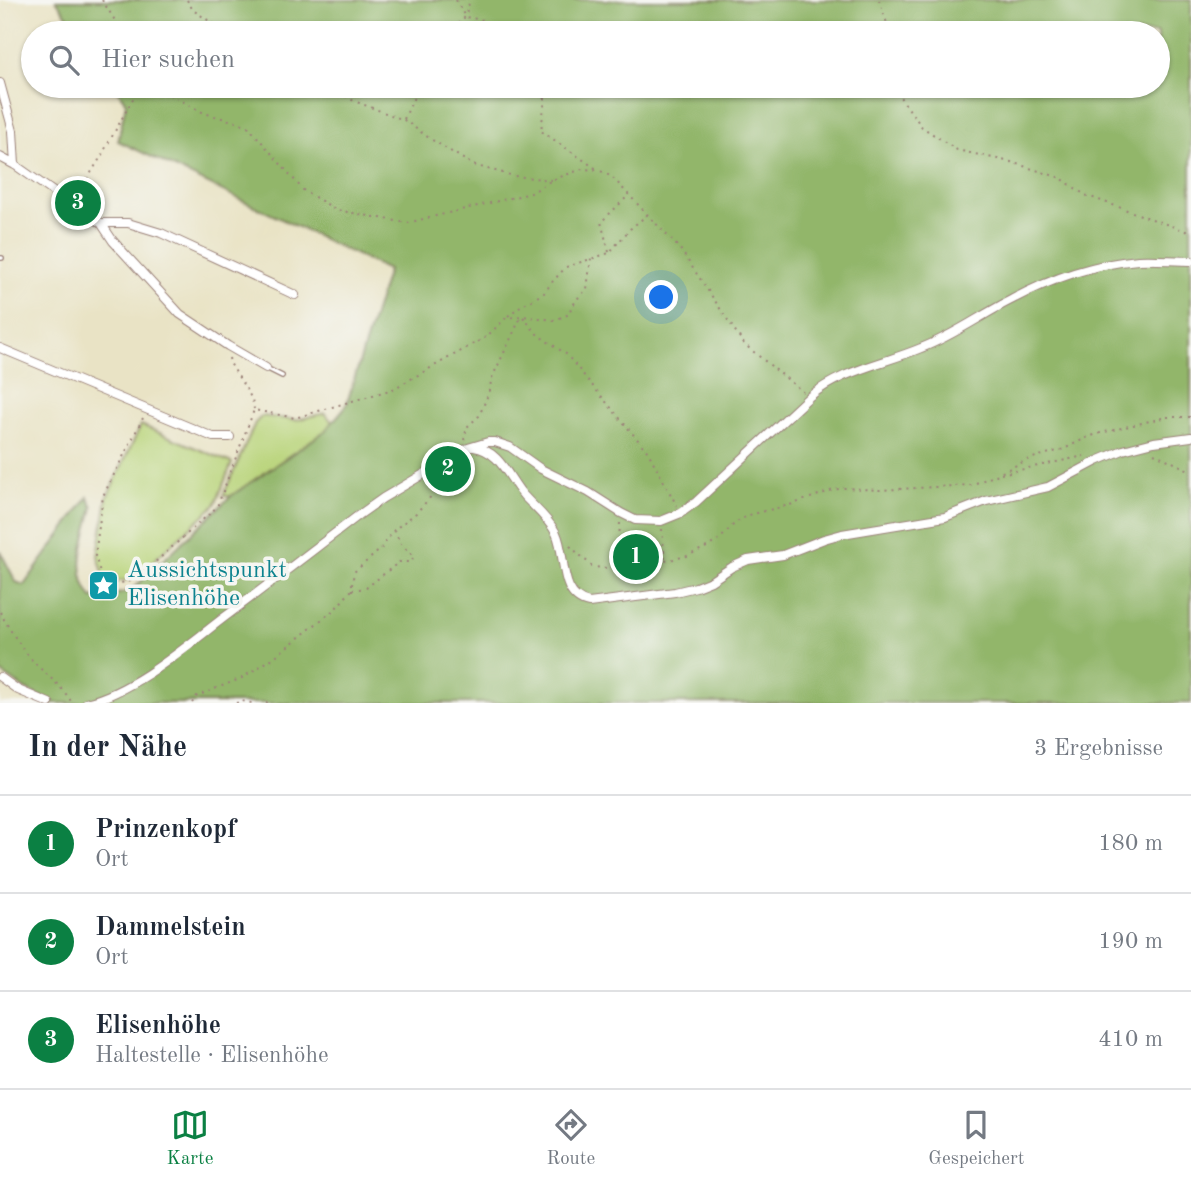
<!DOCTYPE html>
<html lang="de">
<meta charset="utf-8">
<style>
:root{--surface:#fff;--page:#f6f6f7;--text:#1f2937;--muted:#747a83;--line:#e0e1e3;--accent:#0b8043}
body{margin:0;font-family:"Old Standard TT",serif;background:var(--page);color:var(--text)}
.you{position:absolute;left:662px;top:298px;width:24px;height:24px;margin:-18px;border:5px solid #fff;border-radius:50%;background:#1a73e8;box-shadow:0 0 0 10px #1a73e833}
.badge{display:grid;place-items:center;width:46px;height:46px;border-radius:50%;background:var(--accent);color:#fff;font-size:23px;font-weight:700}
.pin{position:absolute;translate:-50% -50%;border:4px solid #fff;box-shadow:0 2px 7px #0006}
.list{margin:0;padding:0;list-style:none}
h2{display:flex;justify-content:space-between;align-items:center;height:91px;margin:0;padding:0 28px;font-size:30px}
h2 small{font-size:23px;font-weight:400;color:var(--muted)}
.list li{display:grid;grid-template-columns:46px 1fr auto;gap:21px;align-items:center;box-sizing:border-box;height:98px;padding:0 28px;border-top:2px solid var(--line)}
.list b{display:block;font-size:26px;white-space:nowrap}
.list p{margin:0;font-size:23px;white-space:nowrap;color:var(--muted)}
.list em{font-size:23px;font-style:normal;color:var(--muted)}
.icon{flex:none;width:38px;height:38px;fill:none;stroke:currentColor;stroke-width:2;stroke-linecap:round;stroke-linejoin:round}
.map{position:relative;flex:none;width:1191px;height:703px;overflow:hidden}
.search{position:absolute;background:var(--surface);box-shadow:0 2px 5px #0004;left:21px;right:21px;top:21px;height:77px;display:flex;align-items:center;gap:18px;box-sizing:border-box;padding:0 24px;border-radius:38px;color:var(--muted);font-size:26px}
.sheet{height:385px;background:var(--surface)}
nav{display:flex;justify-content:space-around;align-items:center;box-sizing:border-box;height:98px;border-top:2px solid var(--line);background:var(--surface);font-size:19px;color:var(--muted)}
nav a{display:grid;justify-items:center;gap:4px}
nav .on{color:var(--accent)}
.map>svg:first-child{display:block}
</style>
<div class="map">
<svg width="1191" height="703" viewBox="0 0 1191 703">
<rect width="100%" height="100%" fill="#f6f6f2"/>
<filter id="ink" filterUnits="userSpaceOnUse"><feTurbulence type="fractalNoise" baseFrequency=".0143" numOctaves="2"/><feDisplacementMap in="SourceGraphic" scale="14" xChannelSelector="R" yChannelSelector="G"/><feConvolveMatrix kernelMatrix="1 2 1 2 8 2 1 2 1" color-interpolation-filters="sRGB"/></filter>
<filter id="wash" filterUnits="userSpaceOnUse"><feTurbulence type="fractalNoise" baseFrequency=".00686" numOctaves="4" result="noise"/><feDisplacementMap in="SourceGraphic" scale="28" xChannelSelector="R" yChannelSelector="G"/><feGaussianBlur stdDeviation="1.57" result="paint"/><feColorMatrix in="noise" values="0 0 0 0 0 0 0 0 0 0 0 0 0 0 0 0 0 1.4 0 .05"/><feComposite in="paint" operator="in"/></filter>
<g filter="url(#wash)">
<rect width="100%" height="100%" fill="#e9e3c5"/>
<!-- green -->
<path fill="#b9d47a" stroke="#827a52" stroke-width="2" d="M325,413L332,422L325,431L231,496H223L255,423L262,416L296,420Z
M141,425L232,463L215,505L133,579L106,583L98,556L107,497Z"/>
<!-- forest -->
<path fill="#92b66a" stroke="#6e6a4a" stroke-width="2" d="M56,0H1191V703H52L25,689L0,672V551L16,582L24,585L88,497L93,507C86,538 71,570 92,598L123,593L136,586L231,496L325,431L346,406L388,270L118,141L126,103L115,86H1158V33H79Z"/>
</g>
<g filter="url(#ink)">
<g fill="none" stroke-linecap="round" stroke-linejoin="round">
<defs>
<path id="service" d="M0,258H2
M266,368L282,376"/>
<path id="minor" d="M0,83L13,131L15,165
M0,157L15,165L72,205L101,223L113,241L180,314L228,346L266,368
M101,223H128L161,233L295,295
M0,348L213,437H230
M474,447C501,451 508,478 524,496C535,508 548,518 556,533C567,556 558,597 589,603L675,592L696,587L711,581L732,567L748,560L783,555L824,539L842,534L945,517L986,501L1048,487L1097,461L1123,450L1154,442L1191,437
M0,677L18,690L49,703
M86,703C134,691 183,649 222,619C268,585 313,550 359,515L383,498L468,448L488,442H495L510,447L541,469L588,492L621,513L635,520L661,521L681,513L696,502L809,397C842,370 883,364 921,348C953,336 981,315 1011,300C1050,279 1093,264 1138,260C1155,259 1173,261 1191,261"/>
</defs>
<!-- service casing -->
<use href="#service" stroke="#9a8178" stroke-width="6"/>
<!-- minor casing -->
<use href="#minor" stroke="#9a8178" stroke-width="10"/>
<!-- path -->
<path stroke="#9a8178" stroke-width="2" stroke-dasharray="2 5" stroke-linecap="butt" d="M102,0L123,33
M187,0L193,10L227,33
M456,0L465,17L484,20L491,33
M879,0L888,26V33
M448,33L465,17L470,0
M160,86L163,91L204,113L247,125L304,191L337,210L407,223L531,193L552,180L582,169L599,170L612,177L680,249L744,344L803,392
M327,86L354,101L404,120L429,138L473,165L514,176L551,180
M537,86L539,87L545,99L541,131L598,170
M892,86L922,127L957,150L1011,162L1061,178L1085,195L1191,233
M404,119L419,86
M76,197L99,160L140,86
M609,252L601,222L628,196
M508,316L519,307L544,293L553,281L566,267L609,253L630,229L647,215
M523,317L538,335L566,354L648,452L677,506
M229,358L230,363L252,399L254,409
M143,418L103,496L95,556L104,585L134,581L217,507L254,410L295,418L393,389L486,337L506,318L522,316L554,320L567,315L577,299L587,289L591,258
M464,440L467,427L479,416L490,390L491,380L521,317
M1154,453L1191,471
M1001,474L1084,456
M620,523C619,536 619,550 626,562
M662,529L665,561
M570,546L593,567L607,568L627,562L640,565L665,561L687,556L709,546L720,539L735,523L749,515L793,504L833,490L844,488L880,490L971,485L996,475L1029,459L1064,449L1086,438L1097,434L1166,417H1191
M352,590L366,588L399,562H410L414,557L400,543L395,531
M0,612C9,629 19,644 31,659C44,674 62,685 72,703
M192,703L197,696L242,678L273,658L335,609L351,591L354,572L381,549L394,530L416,513L436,491L439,476L438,475
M236,703L242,701L252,703
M266,703H269"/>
<!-- service -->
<use href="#service" stroke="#fff" stroke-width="3.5"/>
<!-- minor -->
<use href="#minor" stroke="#fff" stroke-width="8"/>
</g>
</g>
<!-- icons -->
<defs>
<symbol id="sight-square" viewBox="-11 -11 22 22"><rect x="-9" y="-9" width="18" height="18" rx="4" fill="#0f9aa8" stroke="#f6f6f2"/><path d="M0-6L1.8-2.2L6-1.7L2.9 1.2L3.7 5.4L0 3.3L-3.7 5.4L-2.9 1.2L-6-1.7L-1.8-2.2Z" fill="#fff"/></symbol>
</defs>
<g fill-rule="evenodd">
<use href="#sight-square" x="86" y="568" width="35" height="35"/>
</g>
<g text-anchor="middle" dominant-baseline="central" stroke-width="7" stroke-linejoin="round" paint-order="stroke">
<!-- culture labels -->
<g font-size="24" fill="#0d838f" stroke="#f6f6f2" text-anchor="start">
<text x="127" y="571">Aussichtspunkt<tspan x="127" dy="28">Elisenhöhe</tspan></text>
</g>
</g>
</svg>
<div class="you"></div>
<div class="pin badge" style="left:636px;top:557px">1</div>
<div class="pin badge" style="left:448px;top:469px">2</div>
<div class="pin badge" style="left:78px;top:203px">3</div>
<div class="search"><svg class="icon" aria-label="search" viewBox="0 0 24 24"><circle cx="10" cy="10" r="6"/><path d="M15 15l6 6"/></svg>Hier suchen</div>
</div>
<section class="sheet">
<h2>In der Nähe<small>3 Ergebnisse</small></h2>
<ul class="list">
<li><span class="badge">1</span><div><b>Prinzenkopf</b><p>Ort</p></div><em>180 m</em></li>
<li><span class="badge">2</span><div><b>Dammelstein</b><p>Ort</p></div><em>190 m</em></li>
<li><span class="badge">3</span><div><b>Elisenhöhe</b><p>Haltestelle · Elisenhöhe</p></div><em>410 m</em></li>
</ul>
</section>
<nav>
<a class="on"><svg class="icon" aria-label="map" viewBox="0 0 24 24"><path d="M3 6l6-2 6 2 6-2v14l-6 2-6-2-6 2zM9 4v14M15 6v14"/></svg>Karte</a>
<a><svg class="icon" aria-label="directions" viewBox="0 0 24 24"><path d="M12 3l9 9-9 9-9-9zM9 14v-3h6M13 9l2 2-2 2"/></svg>Route</a>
<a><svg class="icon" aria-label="saved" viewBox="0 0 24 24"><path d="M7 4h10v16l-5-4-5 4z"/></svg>Gespeichert</a>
</nav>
